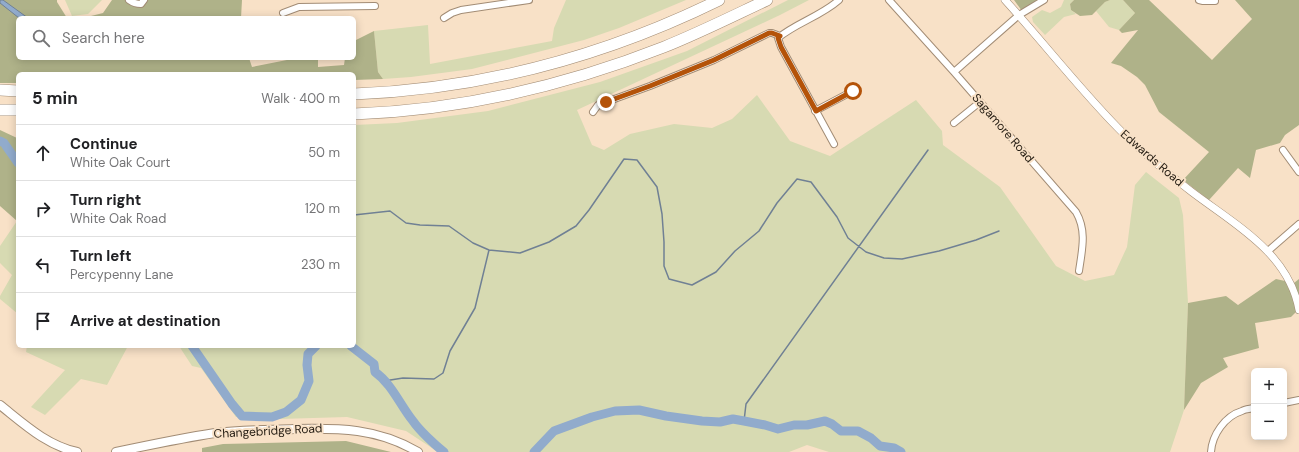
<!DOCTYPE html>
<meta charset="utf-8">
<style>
:root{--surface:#fff;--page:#f6f6f6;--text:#202124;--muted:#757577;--line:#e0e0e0}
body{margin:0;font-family:"DM Sans",sans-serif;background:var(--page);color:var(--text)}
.controls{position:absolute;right:12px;bottom:12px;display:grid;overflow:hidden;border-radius:6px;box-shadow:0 2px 10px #0003}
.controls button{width:36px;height:36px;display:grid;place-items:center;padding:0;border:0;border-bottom:1px solid var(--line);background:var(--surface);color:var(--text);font:20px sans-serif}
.stop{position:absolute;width:12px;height:12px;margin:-9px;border:3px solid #b45309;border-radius:50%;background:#fff}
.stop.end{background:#b45309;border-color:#fff;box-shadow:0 1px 4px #0008}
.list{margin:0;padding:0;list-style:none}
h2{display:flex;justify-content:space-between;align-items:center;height:52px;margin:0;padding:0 16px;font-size:17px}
h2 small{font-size:13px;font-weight:400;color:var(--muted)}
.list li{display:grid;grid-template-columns:26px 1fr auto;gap:12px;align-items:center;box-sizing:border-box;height:56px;padding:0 16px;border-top:1px solid var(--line)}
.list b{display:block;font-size:15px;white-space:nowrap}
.list p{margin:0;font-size:13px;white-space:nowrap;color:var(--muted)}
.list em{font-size:13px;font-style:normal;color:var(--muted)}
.icon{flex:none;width:22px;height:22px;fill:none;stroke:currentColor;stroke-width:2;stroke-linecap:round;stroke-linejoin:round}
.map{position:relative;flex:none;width:1299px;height:452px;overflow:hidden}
.search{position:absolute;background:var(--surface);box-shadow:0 2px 10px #0003;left:16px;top:16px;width:340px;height:44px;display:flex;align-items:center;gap:10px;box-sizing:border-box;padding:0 14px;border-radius:6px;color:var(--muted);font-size:15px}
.panel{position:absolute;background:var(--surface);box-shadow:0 2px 10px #0003;left:16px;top:72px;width:340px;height:276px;border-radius:6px}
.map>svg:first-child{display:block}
</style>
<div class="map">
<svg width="1299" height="452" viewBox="0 0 1299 452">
<rect width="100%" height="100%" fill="#f8e1c7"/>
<!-- green -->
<path fill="#d7dab2" d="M65,0H102L88,14L72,16Z
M566,0H686L619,28L584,40L472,69L411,77L383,79L378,72L374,31L428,25L430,64L552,41L554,28Z
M788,0H809L780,15L577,110L592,145L604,150L630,134L674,124L712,128L732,119L757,95L790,141L830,156L916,100L942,131L943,145L1000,187L1056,266L1085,281L1114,275L1127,247L1135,185L1146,172L1179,198L1183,215L1188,303L1184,410L1170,452H829L807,445L789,452H438L406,431L347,417L241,420L244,417H236L201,368L192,366L179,346H354V125L397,123L488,111L600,82L687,51Z
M1064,0H1074L1070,4L1071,10L1076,14L1064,17L1045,35L1033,22L1032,17L1042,10L1050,13L1061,7Z
M1110,0H1123L1135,13L1119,30L1109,27L1096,11L1105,2Z
M17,138H18V314L0,299V296L12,275L0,263V246L17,221Z
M27,346H128L107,385L81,379L45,415L31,407L65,370L26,352Z"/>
<!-- forest -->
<path fill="#afb289" d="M0,0H57V2L67,18H18V58H249L252,67L297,58H318V67L344,65L345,58H354V41L374,31L378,72L383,79L354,80V74H18V83H0Z
M112,0H242L241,18H83L103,13Z
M1014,0H1045L1022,11Z
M1074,0H1110L1105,2L1092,15L1080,16L1071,10L1070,4Z
M1123,0H1149L1212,60L1252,19L1235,0H1299V125L1285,135L1280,143L1256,150L1250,178L1238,168L1209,200L1183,180L1209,152L1159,112L1145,85L1137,77L1121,66L1111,63L1138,30L1122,33L1119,30L1135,13Z
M0,130L17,138V221L0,206Z
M1276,279L1294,283L1299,279V309L1291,317L1255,323L1259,348L1223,358L1228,367L1201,383L1184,410L1188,303L1226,296L1238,305Z
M346,441L391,452H202V448L223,444Z"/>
<!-- water -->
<path fill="#91abcc" stroke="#708094" d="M0,0H3L28,18H19L0,3Z"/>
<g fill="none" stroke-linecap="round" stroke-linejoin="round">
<!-- stream -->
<path stroke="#708094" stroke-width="1.5" d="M354,215L390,211L406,223L420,225L449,226L473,243L489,250L520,253L549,242L576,226L589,210L624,159L637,160L657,187L662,214L664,242V266L669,279L692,285L716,272L735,251L759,231L777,203L797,179L811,182L837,217L848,238L866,252L884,258L902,259L939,251L976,240L999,231
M384,381L403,378L434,379L443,373L450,351L475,308L489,250
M744,421L746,404L928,150"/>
<!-- river -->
<path stroke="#91abcc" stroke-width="9" d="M0,141L4,143L18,163
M192,346L232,404L242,416L272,417L286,412L301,400L309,381L307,365L308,354L316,346
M351,346L374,364L375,372C392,384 400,405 413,421C419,430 435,445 444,452
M534,452L554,431L592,417L615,411L639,410L666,416L702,421L720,422L733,419L744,421L765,425L778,429L794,425H807L825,421L832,424L841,431H858L871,438L880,446L894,448L901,452"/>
<defs>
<path id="minor" d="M129,0C133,3 136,4 141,4L144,0
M889,0L954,72L1076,212C1087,231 1082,250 1079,271
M1199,0L1203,1H1215
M283,13L299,7L375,6
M444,18L452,13L461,10L529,0
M954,72L1019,15L1044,0
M815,111L853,91
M593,112L598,105L650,86L714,60L769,33H772L780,36
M954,123L980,102
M834,144L781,47L778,38C796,23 821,16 839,0
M1283,150L1299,172
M1268,251L1299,224
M1284,403L1299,400
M1211,452C1212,435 1225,416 1242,411C1245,409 1250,409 1254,408"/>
<path id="tertiary" d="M1005,0C1043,42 1078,87 1117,127C1140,151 1166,172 1192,192C1234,224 1289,253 1299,310"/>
<path id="secondary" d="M0,405C24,424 46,445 77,452
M116,452C149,445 182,438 215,433C241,430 268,430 294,429C339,428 378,428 418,452"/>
<path id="motorway" d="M0,90L18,91
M354,94C481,89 605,56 719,0
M0,110H18
M354,114C461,110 565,86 664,47C699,33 733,16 767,0"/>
</defs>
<!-- minor casing -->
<use href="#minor" stroke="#a28c75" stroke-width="8"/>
<!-- tertiary casing -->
<use href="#tertiary" stroke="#a28c75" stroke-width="8"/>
<!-- secondary casing -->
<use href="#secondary" stroke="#a28c75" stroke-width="10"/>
<!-- motorway casing -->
<use href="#motorway" stroke="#a28c75" stroke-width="12"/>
<!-- minor -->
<use href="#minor" stroke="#fff" stroke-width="6"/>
<!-- tertiary -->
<use href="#tertiary" stroke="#fff" stroke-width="7"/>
<!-- secondary -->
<use href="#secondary" stroke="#fff" stroke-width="8"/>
<!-- motorway -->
<use href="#motorway" stroke="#fff" stroke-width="11"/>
</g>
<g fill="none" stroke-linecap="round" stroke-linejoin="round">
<!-- route -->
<path stroke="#b45309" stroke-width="5" d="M606,102L650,86L714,60L769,33H772L780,36L778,38L781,47L816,111L853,91"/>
</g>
<g text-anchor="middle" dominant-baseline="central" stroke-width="4" stroke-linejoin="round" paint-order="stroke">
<!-- street labels -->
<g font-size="12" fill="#241c12" stroke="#f8e1c7">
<text transform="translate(1003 128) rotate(49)">Sagamore Road</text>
<text transform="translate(1152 158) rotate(41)">Edwards Road</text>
<text transform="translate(268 431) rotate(-3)">Changebridge Road</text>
</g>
</g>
</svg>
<div class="controls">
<button>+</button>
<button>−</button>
</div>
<div class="stop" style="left:853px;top:91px"></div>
<div class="stop end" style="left:606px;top:102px"></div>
<div class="search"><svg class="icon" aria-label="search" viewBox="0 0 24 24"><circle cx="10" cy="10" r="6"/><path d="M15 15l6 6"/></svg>Search here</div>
<section class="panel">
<h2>5 min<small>Walk · 400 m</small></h2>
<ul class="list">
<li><svg class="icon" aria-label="ahead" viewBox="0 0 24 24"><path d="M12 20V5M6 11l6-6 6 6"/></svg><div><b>Continue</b><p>White Oak Court</p></div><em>50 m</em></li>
<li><svg class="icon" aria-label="right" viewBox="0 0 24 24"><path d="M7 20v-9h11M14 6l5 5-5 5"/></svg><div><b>Turn right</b><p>White Oak Road</p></div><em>120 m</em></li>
<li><svg class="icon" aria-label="left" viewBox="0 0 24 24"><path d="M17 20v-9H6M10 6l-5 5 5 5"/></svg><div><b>Turn left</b><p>Percypenny Lane</p></div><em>230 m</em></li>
<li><svg class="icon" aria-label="arrive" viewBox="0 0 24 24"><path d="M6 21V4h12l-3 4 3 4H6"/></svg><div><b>Arrive at destination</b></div></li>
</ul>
</section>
</div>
